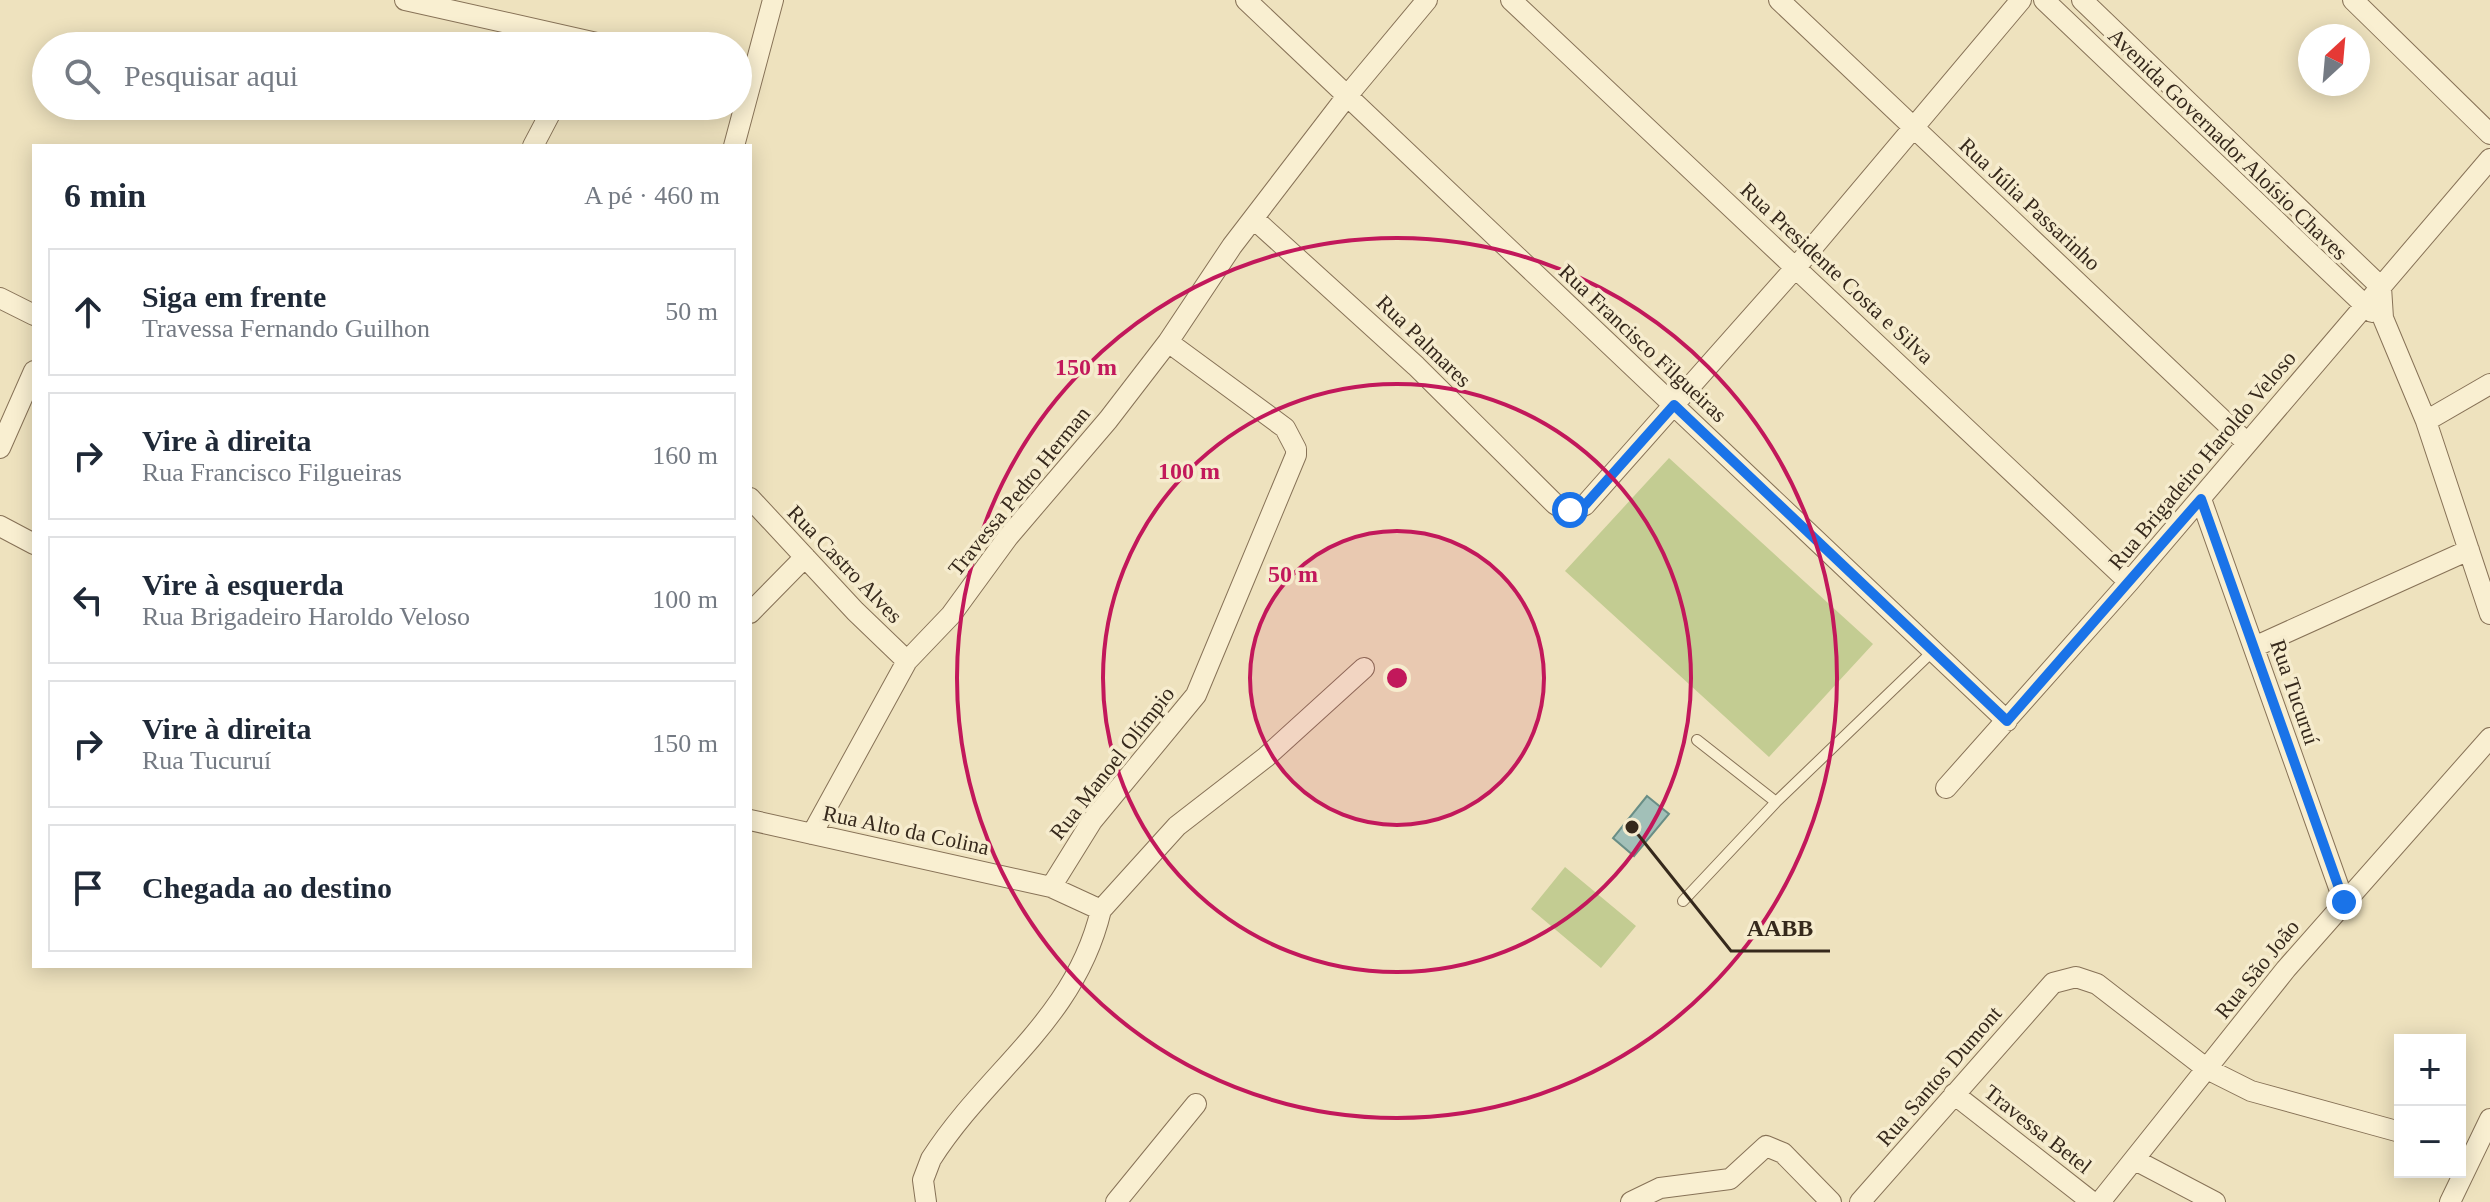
<!DOCTYPE html>
<html lang="pt">
<meta charset="utf-8">
<style>
:root{--surface:#fff;--page:#f2f2f3;--text:#1f2937;--muted:#747a83;--line:#e0e1e3}
body{margin:0;font-family:"Times New Roman",serif;background:var(--page);color:var(--text)}
.controls{position:absolute;right:24px;bottom:24px;display:grid;overflow:hidden;border-radius:0px;box-shadow:0 4px 20px #0003}
.controls button{width:72px;height:72px;display:grid;place-items:center;padding:0;border:0;border-bottom:2px solid var(--line);background:var(--surface);color:var(--text);font:40px sans-serif}
.compass{position:absolute;left:2298px;top:24px;width:72px;height:72px;border-radius:50%;background:var(--surface);box-shadow:0 4px 20px #0003;rotate:26deg}
.stop{position:absolute;width:24px;height:24px;margin:-18px;border:6px solid #1a73e8;border-radius:50%;background:#fff}
.stop.end{background:#1a73e8;border-color:#fff;box-shadow:0 2px 8px #0008}
.list{margin:0;padding:0;list-style:none}
h2{display:flex;justify-content:space-between;align-items:center;height:104px;margin:0;padding:0 32px;font-size:34px}
h2 small{font-size:26px;font-weight:400;color:var(--muted)}
.list li{display:grid;grid-template-columns:52px 1fr auto;gap:24px;align-items:center;box-sizing:border-box;height:128px;margin:0 16px 16px;padding:0 16px;border:2px solid var(--line);border-radius:0px}
.list b{display:block;font-size:30px;white-space:nowrap}
.list p{margin:0;font-size:26px;white-space:nowrap;color:var(--muted)}
.list em{font-size:26px;font-style:normal;color:var(--muted)}
.icon{flex:none;width:44px;height:44px;fill:none;stroke:currentColor;stroke-width:2;stroke-linecap:round;stroke-linejoin:round}
.map{position:relative;flex:none;width:2490px;height:1202px;overflow:hidden}
.search{position:absolute;background:var(--surface);box-shadow:0 4px 20px #0003;left:32px;top:32px;width:720px;height:88px;display:flex;align-items:center;gap:20px;box-sizing:border-box;padding:0 28px;border-radius:44px;color:var(--muted);font-size:30px}
.panel{position:absolute;background:var(--surface);box-shadow:0 4px 20px #0003;left:32px;top:144px;width:720px;height:824px;border-radius:0px}
.map>svg:first-child{display:block}
</style>
<div class="map">
<svg width="2490" height="1202" viewBox="0 0 2490 1202">
<rect width="100%" height="100%" fill="#eee2be"/>
<!-- green -->
<path fill="#c3cc92" d="M1669,458L1873,644L1769,757L1565,571Z
M1565,867L1636,926L1601,968L1531,909Z"/>
<!-- water -->
<path fill="#a2c0b8" stroke="#698e86" stroke-width="2" d="M1647,796L1669,814L1634,856L1613,838Z"/>
<g fill="none" stroke-linecap="round" stroke-linejoin="round">
<defs>
<path id="lane" d="M1697,740L1776,802
M1683,901L1776,802L1932,652"/>
<path id="street" d="M405,0L610,46
M1246,0L2007,721
M1511,0L2129,582
M1779,0L2247,443
M2044,0L2372,312
M2082,0L2381,287L2383,318L2426,421L2490,614
M2353,0L2490,134
M533,146L554,106
M734,146L773,0
M1254,219L1416,366L1555,504C1566,512 1574,511 1585,505L1797,266L2021,0
M0,298L34,315
M2426,421L2490,384
M0,448L34,371
M750,498L855,611L907,661
M2201,499L2344,902
M0,526L34,544
M750,613L805,557
M2254,647L2469,550
M1946,788L2129,582L2490,159
M750,820L1051,887L1101,910C1075,1020 988,1070 931,1159L923,1180L926,1202
M812,834L907,661L951,615L1008,537L1108,420L1168,342L1232,246L1347,96L1427,0
M1051,887L1092,821L1196,695L1296,455V449L1285,428L1168,342
M1101,910L1177,826L1266,757L1364,668
M1954,1094L2092,1202
M2135,1160L2215,1202
M1116,1202L1196,1104
M1631,1202L1660,1188L1730,1179L1766,1146L1783,1153L1831,1202
M1860,1202L2053,983L2076,977L2097,984L2207,1069L2251,1091L2400,1132
M2100,1202L2286,969L2490,738
M2450,1202L2490,1119"/>
</defs>
<!-- lane casing -->
<use href="#lane" stroke="#877257" stroke-width="12"/>
<!-- street casing -->
<use href="#street" stroke="#877257" stroke-width="22"/>
<!-- lane -->
<use href="#lane" stroke="#f9efd1" stroke-width="10"/>
<!-- street -->
<use href="#street" stroke="#f9efd1" stroke-width="20"/>
</g>
<g fill="none" stroke-linecap="round" stroke-linejoin="round">
<!-- route -->
<path stroke="#1a73e8" stroke-width="10" d="M1570,510L1585,505L1674,405L2007,721L2201,499L2344,902"/>
</g>
<!-- distance rings -->
<circle cx="1397" cy="678" r="147" fill="#c2185b" fill-opacity=".12"/>
<g fill="none" stroke="#c2185b" stroke-width="4">
<circle cx="1397" cy="678" r="147"/>
<circle cx="1397" cy="678" r="294"/>
<circle cx="1397" cy="678" r="440"/>
</g>
<g text-anchor="middle" dominant-baseline="central" stroke-width="7" stroke-linejoin="round" paint-order="stroke">
<!-- street labels -->
<g font-size="22" fill="#36291c" stroke="#f6ecce">
<text transform="translate(2228 144) rotate(44)">Avenida Governador Aloísio Chaves</text>
<text transform="translate(2030 204) rotate(43)">Rua Júlia Passarinho</text>
<text transform="translate(1837 273) rotate(43)">Rua Presidente Costa e Silva</text>
<text transform="translate(1424 341) rotate(44)">Rua Palmares</text>
<text transform="translate(1643 343) rotate(43)">Rua Francisco Filgueiras</text>
<text transform="translate(2202 460) rotate(-50)">Rua Brigadeiro Haroldo Veloso</text>
<text transform="translate(1019 491) rotate(-51)">Travessa Pedro Herman</text>
<text transform="translate(845 564) rotate(46)">Rua Castro Alves</text>
<text transform="translate(2295 692) rotate(71)">Rua Tucuruí</text>
<text transform="translate(1112 763) rotate(-52)">Rua Manoel Olímpio</text>
<text transform="translate(906 830) rotate(12)">Rua Alto da Colina</text>
<text transform="translate(2257 969) rotate(-51)">Rua São João</text>
<text transform="translate(1939 1076) rotate(-49)">Rua Santos Dumont</text>
<text transform="translate(2038 1129) rotate(38)">Travessa Betel</text>
</g>
</g>
<circle cx="1397" cy="678" r="12" fill="#c2185b" stroke="#f6ecce" stroke-width="4"/>
<g font-size="24" text-anchor="middle" font-weight="bold" fill="#c2185b" stroke="#f6ecce" stroke-width="7" stroke-linejoin="round" paint-order="stroke">
<text x="1086" y="375">150 m</text>
<text x="1189" y="479">100 m</text>
<text x="1293" y="582">50 m</text>
</g>
<!-- callouts -->
<path fill="none" stroke="#36291c" stroke-width="3" d="M1632 827L1731 951H1830"/>
<circle fill="#36291c" stroke="#f6ecce" stroke-width="3" cx="1632" cy="827" r="8"/>
<g font-size="24" text-anchor="middle" font-weight="bold" fill="#36291c" stroke="#f6ecce" stroke-width="7" stroke-linejoin="round" paint-order="stroke">
<text x="1780" y="936">AABB</text>
</g>
</svg>
<div class="controls">
<button>+</button>
<button>−</button>
</div>
<svg class="compass" viewBox="-18 -18 36 36"><path d="M0-13l5 13h-10z" fill="#e53935"/><path d="M0 13l5-13h-10z" fill="#747a83"/></svg>
<div class="stop" style="left:1570px;top:510px"></div>
<div class="stop end" style="left:2344px;top:902px"></div>
<div class="search"><svg class="icon" aria-label="search" viewBox="0 0 24 24"><circle cx="10" cy="10" r="6"/><path d="M15 15l6 6"/></svg>Pesquisar aqui</div>
<section class="panel">
<h2>6 min<small>A pé · 460 m</small></h2>
<ul class="list">
<li><svg class="icon" aria-label="ahead" viewBox="0 0 24 24"><path d="M12 20V5M6 11l6-6 6 6"/></svg><div><b>Siga em frente</b><p>Travessa Fernando Guilhon</p></div><em>50 m</em></li>
<li><svg class="icon" aria-label="right" viewBox="0 0 24 24"><path d="M7 20v-9h11M14 6l5 5-5 5"/></svg><div><b>Vire à direita</b><p>Rua Francisco Filgueiras</p></div><em>160 m</em></li>
<li><svg class="icon" aria-label="left" viewBox="0 0 24 24"><path d="M17 20v-9H6M10 6l-5 5 5 5"/></svg><div><b>Vire à esquerda</b><p>Rua Brigadeiro Haroldo Veloso</p></div><em>100 m</em></li>
<li><svg class="icon" aria-label="right" viewBox="0 0 24 24"><path d="M7 20v-9h11M14 6l5 5-5 5"/></svg><div><b>Vire à direita</b><p>Rua Tucuruí</p></div><em>150 m</em></li>
<li><svg class="icon" aria-label="arrive" viewBox="0 0 24 24"><path d="M6 21V4h12l-3 4 3 4H6"/></svg><div><b>Chegada ao destino</b></div></li>
</ul>
</section>
</div>
